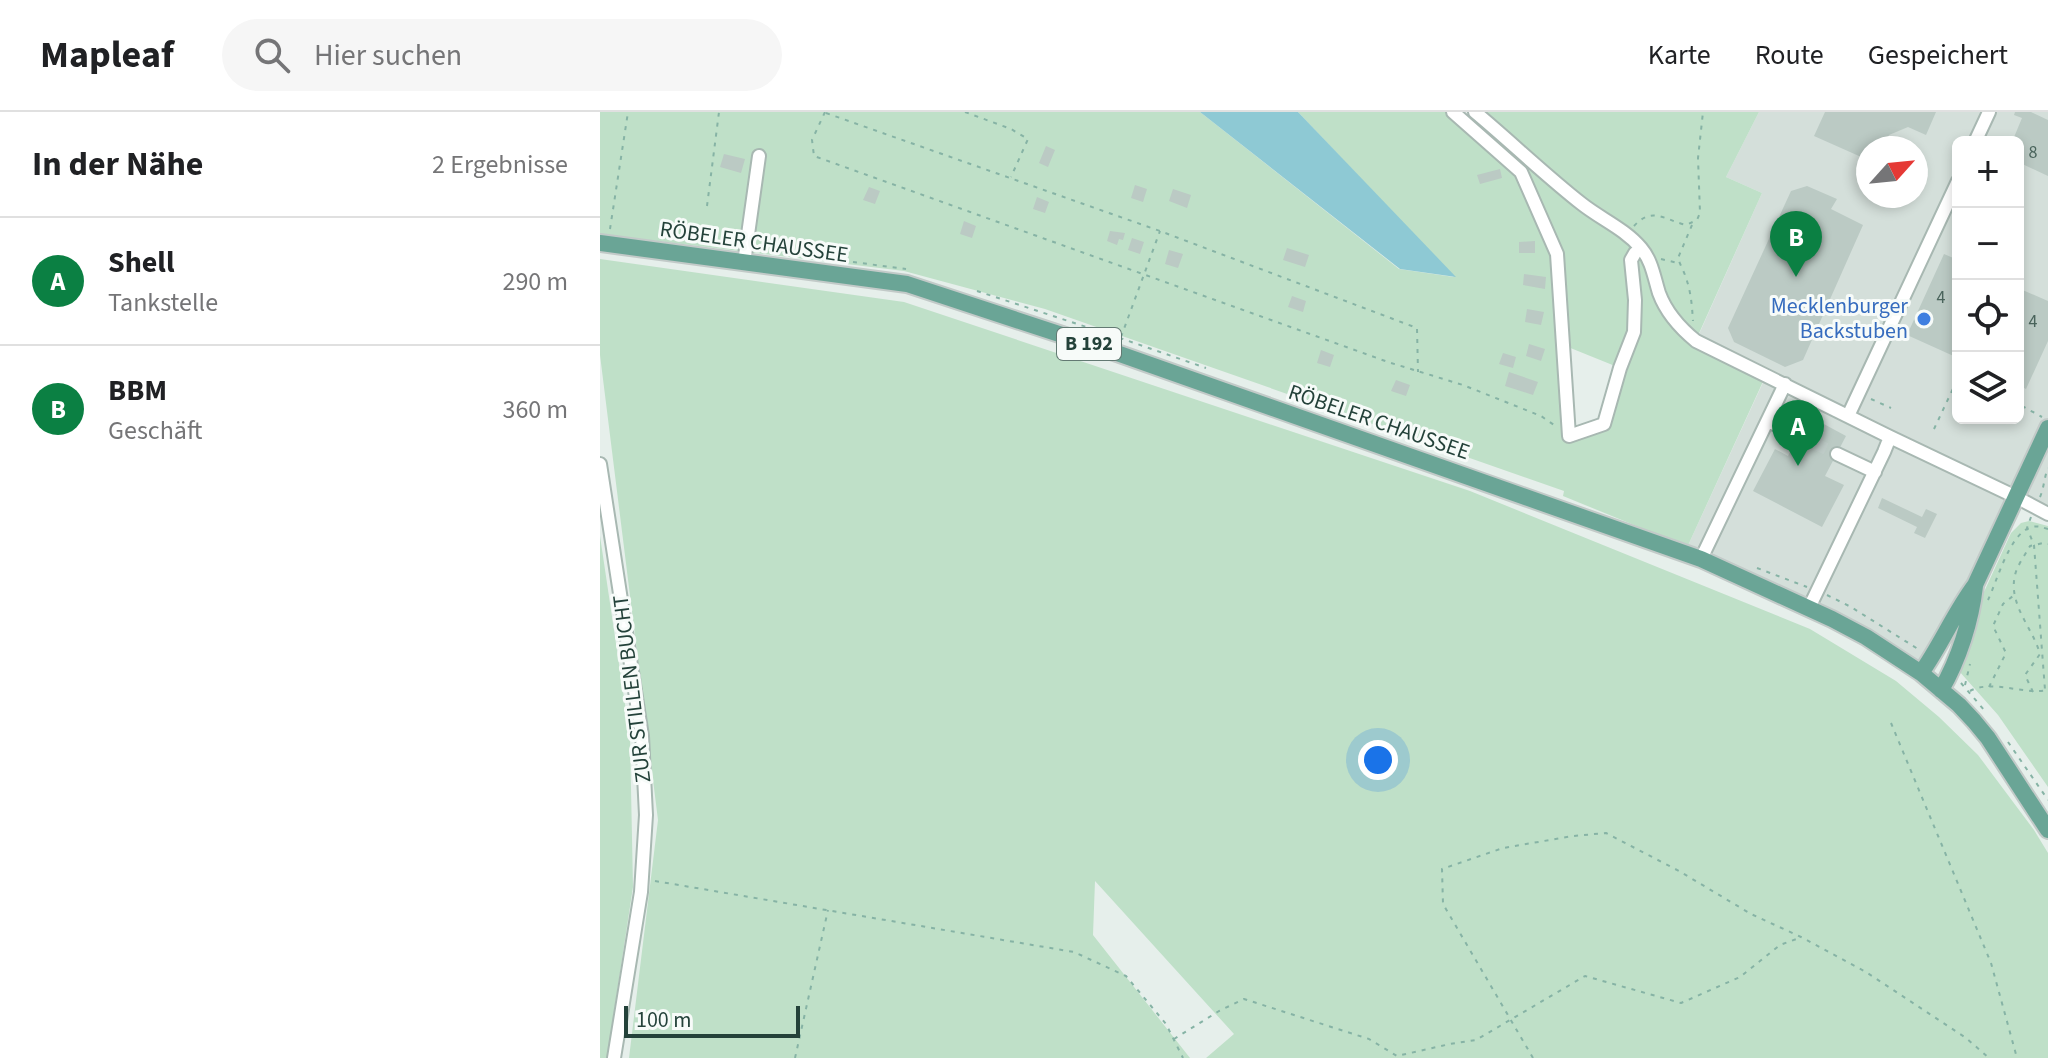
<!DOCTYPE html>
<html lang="de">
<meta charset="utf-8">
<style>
:root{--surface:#fff;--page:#f6f6f6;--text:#202124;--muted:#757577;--line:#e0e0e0;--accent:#0b8043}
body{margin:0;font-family:"Source Sans 3",sans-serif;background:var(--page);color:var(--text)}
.controls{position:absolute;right:24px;top:24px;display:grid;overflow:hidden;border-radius:12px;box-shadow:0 4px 12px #0003}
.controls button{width:72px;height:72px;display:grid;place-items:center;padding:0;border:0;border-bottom:2px solid var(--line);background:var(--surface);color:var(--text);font:40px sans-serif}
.compass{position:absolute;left:1256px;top:24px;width:72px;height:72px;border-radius:50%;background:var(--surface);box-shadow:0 4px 12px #0003;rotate:63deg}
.scale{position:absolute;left:24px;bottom:20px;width:176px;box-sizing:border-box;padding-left:8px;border:4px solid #24423a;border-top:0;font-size:22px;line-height:28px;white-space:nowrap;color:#24423a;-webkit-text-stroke:6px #f7fbf9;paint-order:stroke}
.you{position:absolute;left:778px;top:648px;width:28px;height:28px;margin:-20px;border:6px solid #fff;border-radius:50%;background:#1a73e8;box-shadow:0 0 0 12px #1a73e833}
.badge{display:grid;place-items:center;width:52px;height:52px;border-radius:50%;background:var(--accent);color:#fff;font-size:26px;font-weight:700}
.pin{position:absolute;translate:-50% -66px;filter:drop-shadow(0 2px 4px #0008)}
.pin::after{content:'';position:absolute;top:42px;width:28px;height:24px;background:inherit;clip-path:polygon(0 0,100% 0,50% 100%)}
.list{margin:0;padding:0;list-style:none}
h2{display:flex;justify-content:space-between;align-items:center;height:104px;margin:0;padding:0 32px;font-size:34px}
h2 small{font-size:26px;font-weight:400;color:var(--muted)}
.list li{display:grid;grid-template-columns:52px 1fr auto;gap:24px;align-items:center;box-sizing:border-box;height:128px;padding:0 32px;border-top:2px solid var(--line)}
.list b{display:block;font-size:30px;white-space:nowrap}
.list p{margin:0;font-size:26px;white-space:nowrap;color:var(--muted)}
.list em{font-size:26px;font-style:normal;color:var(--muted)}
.icon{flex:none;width:44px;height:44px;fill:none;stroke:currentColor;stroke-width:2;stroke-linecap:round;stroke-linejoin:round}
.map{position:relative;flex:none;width:1448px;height:946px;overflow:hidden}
header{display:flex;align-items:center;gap:48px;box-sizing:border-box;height:112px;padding:0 40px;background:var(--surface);border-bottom:2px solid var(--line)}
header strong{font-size:38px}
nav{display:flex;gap:44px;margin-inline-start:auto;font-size:28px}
.search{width:560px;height:72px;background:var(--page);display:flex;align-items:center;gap:20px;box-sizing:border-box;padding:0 28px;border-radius:44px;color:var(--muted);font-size:30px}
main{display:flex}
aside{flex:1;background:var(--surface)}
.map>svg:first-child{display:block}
</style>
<header>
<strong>Mapleaf</strong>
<div class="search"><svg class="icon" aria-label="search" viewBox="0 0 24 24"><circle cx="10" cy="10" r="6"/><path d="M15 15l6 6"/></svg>Hier suchen</div>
<nav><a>Karte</a><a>Route</a><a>Gespeichert</a></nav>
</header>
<main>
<aside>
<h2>In der Nähe<small>2 Ergebnisse</small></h2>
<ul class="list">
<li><span class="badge">A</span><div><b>Shell</b><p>Tankstelle</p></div><em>290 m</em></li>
<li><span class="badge">B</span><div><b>BBM</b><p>Geschäft</p></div><em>360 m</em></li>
</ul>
</aside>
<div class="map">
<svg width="1448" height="946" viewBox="0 0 1448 946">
<rect width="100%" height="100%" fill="#e6efeb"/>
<!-- built -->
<path fill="#d4dfda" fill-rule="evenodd" d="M1159,0H1448V402L1417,385L1321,561L1085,440L1166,264L1096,229L1162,81L1126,65ZM1358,30H1418V306H1358ZM1268,36H1316V84H1268Z"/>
<!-- green -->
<path fill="#bfe0c8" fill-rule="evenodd" d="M0,0H600L799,157L854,165L698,0H853L919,57L896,17L875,0H1159L1126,65L1162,81L1096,228L1166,263L1085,440L1078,431L963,384L964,379L445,197L304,159L0,122ZM963,233L1020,256L1004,312L969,324Z
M0,147L304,190L870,379L1210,517L1296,569L1339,605L1378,643L1434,718L1448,741V946H606L634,922L495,769L493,823L590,946H29L58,708L0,243Z
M1429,409L1448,414V675L1398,603L1359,559L1378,493L1411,421L1421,411Z
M0,424L30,626L33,775L7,946H0Z"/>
<!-- water -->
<path fill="#8ec9d4" d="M600,0H698L856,165L800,157Z"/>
<!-- building -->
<path fill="#bbcac4" d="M1225,0H1336L1326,23L1308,15L1289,23L1284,36H1268V48L1214,24Z
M1415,0H1431L1448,8V64L1418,50V30H1412L1422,6L1414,3Z
M446,34L455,38L448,55L439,51Z
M124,42L145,47L141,61L120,55Z
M900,57L902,66L880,72L877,63Z
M535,73L547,77L543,90L531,86Z
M1207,74L1237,87L1231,97L1263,113L1203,248L1185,255L1134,230L1128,216L1191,79Z
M269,75L280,79L275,92L263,88Z
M573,77L591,83L587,96L569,89Z
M437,85L449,90L445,101L433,97Z
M364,109L376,114L372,126L360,122Z
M510,119L525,121L523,128L519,127L517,133L507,129Z
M532,126L544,130L540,142L528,138Z
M935,129V141H919V130Z
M687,136L709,143L705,155L683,148Z
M569,138L583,142L578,156L565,152Z
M1344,142L1358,148V246L1307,223Z
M924,162L946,165L945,177L923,173Z
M1418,176L1448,189V229L1426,277L1418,273Z
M692,184L706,189L703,200L688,195Z
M927,197L944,200L941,213L925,210Z
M929,232L945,237L941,249L926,244Z
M721,238L734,243L730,255L717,251Z
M903,241L916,245L913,256L899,252Z
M909,260L938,270L933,283L905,274Z
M796,268L810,273L806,284L791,279Z
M1209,304L1246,324L1225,364L1244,373L1222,415L1153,379L1175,337L1188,344Z
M1282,386L1322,405L1326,397L1337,402L1325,426L1314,421L1317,415L1278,396Z"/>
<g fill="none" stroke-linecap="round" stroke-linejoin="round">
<!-- minor-tunnel -->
<path stroke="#bfccc8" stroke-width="12" stroke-dasharray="12 6" stroke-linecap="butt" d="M1199,324L1237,342"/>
<defs>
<path id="minor" d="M853,0L921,60L957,142L969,324L1004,312L1020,256L1034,220L1035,188L1031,148L1035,141L1041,136
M875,0C911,30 945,63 982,92C1001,107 1025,117 1041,136C1052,149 1054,165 1059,181C1066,200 1080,216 1096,229L1290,325L1416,385L1448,402
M1375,30L1389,0
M144,151L159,44
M1248,304L1358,69
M1168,309L1199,324
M1237,342L1275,360
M0,352L42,624L46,703L41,780L14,946
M1101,447L1185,272
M1209,496L1284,340L1290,325"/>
<path id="major" d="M0,131L307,172L514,240L1101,447L1232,507L1266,525L1321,561L1359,593L1374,609L1388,626L1448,718
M1321,561C1341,533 1354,501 1375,473L1448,316
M1341,578C1359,547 1371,509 1375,474"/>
</defs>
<!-- minor casing -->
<use href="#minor" stroke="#a8b8b2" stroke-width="16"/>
<!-- major casing -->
<use href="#major" stroke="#c2cac8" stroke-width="20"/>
<!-- path -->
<path stroke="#86b3a5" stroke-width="2" stroke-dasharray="4 6" stroke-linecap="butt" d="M225,0L212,28L214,44L788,250L863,273L941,304L957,315
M365,0L411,17L428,27L411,65
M226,1L560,119L817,216L818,260
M107,94L119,0
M1092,113L1078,146C1080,153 1084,159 1086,166C1091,180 1092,194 1093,209
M1034,114C1052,94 1065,108 1086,113L1097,108L1100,101L1098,46L1103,0
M10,117L28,0
M1061,147L1078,151
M253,150L306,157
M377,179L520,226L606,256
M521,225L560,119
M1271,287L1291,296
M1422,294L1442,305
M1334,317L1358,266
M1440,385C1444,376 1444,366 1448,356
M1431,405L1427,416L1434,433L1445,578
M1157,456L1207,475
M1227,483L1251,495L1318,537
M1388,488C1397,469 1409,424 1429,416C1436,413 1441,415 1448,417
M1361,571L1385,599
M1365,573L1370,552
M1389,575L1406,541L1393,514L1403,492L1413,484
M1370,579C1392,567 1423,583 1448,578
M1433,580L1425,563L1440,542C1433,516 1408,493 1415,463C1417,454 1425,443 1430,434L1443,431L1448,432
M1291,611L1391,851L1417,946
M1408,630L1448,688
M55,769L474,840L526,864L566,912L583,946
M574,927L619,899L644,887L769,927L797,944L850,932L876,928L985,864L1081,891L1140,865L1180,833L1199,826
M195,946L228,798
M933,946L843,792L842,757L903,736L973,724L1006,721L1079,759L1151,802L1201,825L1266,860L1366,926L1389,946"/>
<!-- minor -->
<use href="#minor" stroke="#fff" stroke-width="12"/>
<!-- major -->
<use href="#major" stroke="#6aa596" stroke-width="16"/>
</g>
<!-- markers -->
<circle fill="#3f7fe0" stroke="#f7fbf9" stroke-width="3" cx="1324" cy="207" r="8"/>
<g text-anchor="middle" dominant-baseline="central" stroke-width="6" stroke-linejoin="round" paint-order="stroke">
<!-- number labels -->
<g font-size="18" fill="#4a645c">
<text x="1433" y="40">8</text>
<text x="1341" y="185">4</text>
<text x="1433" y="209">4</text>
</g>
<!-- shield labels -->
<rect fill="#f7fbf9" stroke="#637a73" stroke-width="2" x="457" y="216" width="64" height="32" rx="6"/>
<g font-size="20" font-weight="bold" fill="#24423a">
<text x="489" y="232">B 192</text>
</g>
<!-- street labels -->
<g font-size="22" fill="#24423a" stroke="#f7fbf9">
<text transform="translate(154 130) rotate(8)">RÖBELER CHAUSSEE</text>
<text transform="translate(779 310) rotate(19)">RÖBELER CHAUSSEE</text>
<text transform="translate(32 577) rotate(-97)">ZUR STILLEN BUCHT</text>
</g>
<!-- shop labels -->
<g font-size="22" fill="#366cbe" stroke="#f7fbf9" text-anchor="end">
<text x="1308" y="194">Mecklenburger<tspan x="1308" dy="25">Backstuben</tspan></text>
</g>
</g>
</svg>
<div class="controls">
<button>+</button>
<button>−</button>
<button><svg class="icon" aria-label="locate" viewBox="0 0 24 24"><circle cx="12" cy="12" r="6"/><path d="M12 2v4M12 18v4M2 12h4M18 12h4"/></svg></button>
<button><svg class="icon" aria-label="layers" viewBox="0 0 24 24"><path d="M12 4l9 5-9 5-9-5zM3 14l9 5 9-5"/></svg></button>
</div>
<svg class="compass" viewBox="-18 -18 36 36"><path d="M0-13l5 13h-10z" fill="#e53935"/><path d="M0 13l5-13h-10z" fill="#757577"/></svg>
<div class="scale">100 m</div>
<div class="you"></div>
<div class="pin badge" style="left:1198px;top:354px">A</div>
<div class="pin badge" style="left:1196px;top:165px">B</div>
</div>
</main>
